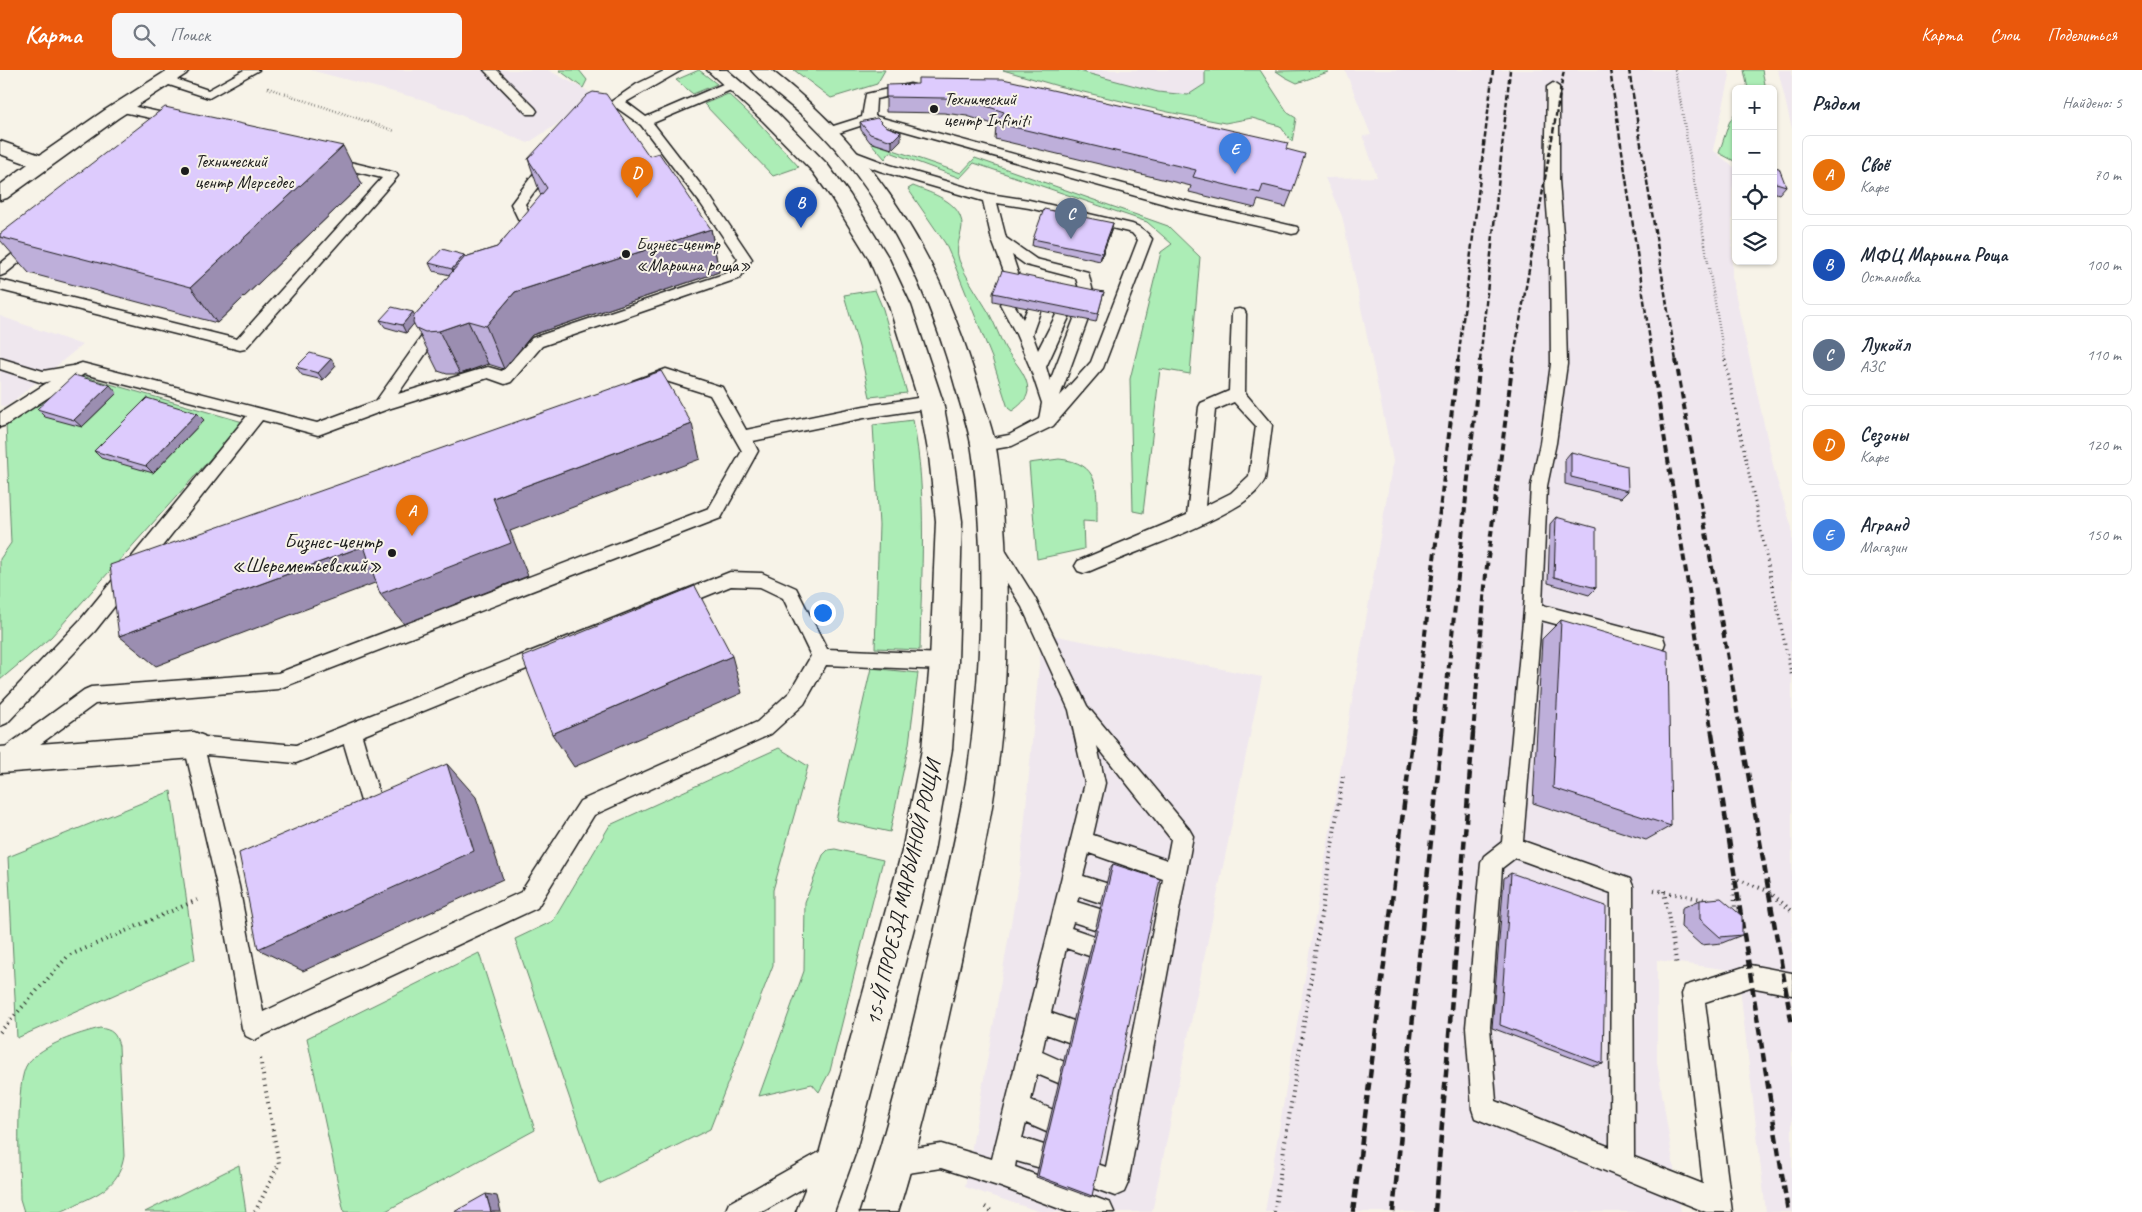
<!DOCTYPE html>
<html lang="ru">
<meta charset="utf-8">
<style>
:root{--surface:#fff;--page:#f6f6f7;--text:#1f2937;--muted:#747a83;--line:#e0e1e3;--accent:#ea580c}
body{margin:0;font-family:Caveat,sans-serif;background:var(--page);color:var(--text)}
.controls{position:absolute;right:15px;top:15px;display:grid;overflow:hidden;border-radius:8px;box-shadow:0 1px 4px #0004}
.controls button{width:45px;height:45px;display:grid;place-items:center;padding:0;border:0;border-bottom:1px solid var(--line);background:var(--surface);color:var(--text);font:25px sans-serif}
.you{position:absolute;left:822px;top:542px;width:18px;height:18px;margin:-12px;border:4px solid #fff;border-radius:50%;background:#1a73e8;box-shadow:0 0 0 8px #1a73e833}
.badge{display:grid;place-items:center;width:32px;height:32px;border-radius:50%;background:var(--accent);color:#fff;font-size:16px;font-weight:700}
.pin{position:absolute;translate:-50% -41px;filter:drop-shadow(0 1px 2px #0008)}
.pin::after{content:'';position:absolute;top:26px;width:18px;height:15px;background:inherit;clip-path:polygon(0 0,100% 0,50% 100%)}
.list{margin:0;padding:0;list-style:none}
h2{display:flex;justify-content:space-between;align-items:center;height:65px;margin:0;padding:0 20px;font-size:21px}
h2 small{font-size:16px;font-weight:400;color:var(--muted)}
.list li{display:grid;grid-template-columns:32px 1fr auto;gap:15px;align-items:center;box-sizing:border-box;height:80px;margin:0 10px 10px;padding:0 10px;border:1px solid var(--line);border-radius:8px}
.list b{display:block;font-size:19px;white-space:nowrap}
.list p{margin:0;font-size:16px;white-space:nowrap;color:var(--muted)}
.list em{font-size:16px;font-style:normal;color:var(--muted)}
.icon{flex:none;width:28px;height:28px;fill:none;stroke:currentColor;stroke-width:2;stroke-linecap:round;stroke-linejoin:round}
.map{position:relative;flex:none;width:1792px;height:1142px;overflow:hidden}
header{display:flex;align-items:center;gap:30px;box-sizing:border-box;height:70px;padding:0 25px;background:var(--accent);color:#fff}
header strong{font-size:24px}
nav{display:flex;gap:28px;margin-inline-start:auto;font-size:18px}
.search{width:350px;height:45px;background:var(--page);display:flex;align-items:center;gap:12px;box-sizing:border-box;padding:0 18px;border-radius:8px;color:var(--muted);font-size:19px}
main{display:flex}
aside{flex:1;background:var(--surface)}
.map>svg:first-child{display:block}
</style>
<header>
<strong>Карта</strong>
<div class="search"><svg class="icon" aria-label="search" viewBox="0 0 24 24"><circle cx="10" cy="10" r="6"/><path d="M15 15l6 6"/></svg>Поиск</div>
<nav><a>Карта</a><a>Слои</a><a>Поделиться</a></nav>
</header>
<main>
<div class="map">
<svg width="1792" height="1142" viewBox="0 0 1792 1142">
<rect width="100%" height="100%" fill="#f7f3e8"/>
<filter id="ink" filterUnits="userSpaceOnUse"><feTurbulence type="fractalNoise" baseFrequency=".02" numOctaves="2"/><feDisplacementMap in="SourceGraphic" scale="10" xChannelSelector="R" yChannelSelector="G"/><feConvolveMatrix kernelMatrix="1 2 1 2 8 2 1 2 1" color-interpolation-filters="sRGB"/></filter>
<g filter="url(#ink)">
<!-- built -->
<path fill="#efe7ee" d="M310,0H548L599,27L528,73L424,30Z
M1029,0H1257L1222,46Z
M1345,0H1728L1730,6L1713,80L1736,99L1732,121V209L1775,404L1792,458V1142H1766L1738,901L1657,890V992L1681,1142H1265L1393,391L1342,146L1325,108L1377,107L1363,66L1371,65Z
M1778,0H1792V59Z
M0,246L82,275L6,337L0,335Z
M1042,563L1262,607L1152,1142H1041L965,1117L1020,802Z"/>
<!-- green -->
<path fill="#acedb6" stroke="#648469" d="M559,0H579L587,10L583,18Z
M699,0L717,14L693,24L676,10Z
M794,0H885L877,14L831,28Z
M1003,0H1075L1158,22L1188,25L1205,14V0H1260L1288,43L1296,48L1292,72L1280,56L1252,48L1225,53L1168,42L1058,16Z
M1328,0V2L1297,13L1285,7L1276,1Z
M1744,0H1762L1766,19H1748Z
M728,24L757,51L799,97L773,106L704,34Z
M1736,41V92L1719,83L1729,53Z
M870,72L961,103L975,88L1168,156L1200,187L1190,304L1160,299L1143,443L1133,441L1130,309L1161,182L1172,174L1147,152L974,93L960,108L890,82L885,89Z
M913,116C928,122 953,129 960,146C967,160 953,173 959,190C966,208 979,226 989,243C995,254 999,266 1005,278C1013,291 1028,304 1028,321C1027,330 1019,336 1012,341L1008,338L992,288L953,191L945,173L908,119Z
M875,220L883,239L907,323L870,327L859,277L844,225Z
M82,306L243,352L51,567L0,610V489L11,473L6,354Z
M913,350C928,425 921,504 920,580L875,578L879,455L873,355Z
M1059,389C1100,393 1097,417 1097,452L1083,451L1084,479L1037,489L1029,393Z
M871,598L918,603L909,674L890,762L836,750Z
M779,678L808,696L773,820V895L710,1059L599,1114L515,869L553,851L610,755Z
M171,721L195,889L17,968L8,787Z
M835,779L883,790L830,1001L819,1022L812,1014L759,1026L804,901L805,832L823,785L828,780Z
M479,883L535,1060L384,1142H344L307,968Z
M100,958C112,960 116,963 119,976L124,1086C120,1112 104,1122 81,1132C74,1135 67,1140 59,1142C49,1142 35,1142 24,1142L20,1129C20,1104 14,1010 28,993C44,974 77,964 100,958Z
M239,1095L246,1142H145Z"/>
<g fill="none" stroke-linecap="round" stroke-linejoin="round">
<defs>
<path id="lane" d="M244,0H259L209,28L160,12L158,9L164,5L208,20Z
M484,0H497L535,38L537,41L535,44H527Z
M666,0H682L626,32L646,47L730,11H738L740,14L738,17L653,53L711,128L752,189L740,208L542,276L511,312L505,314L488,308L388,339L318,365L262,350L95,561L7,653L0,656V634L81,549L247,346L84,304L6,355L0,357V343L50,311L43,313L0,299V288L43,301L73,296L82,293L317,353L376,331L434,249H444L447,253L398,324L488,297L502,301L532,268L730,202L738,189L701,134L641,55L617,38L593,52L587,48L637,14Z
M1553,13L1559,17V110L1564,178L1567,294L1556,373L1547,416L1542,535L1656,565L1663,567L1665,573L1663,579L1656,581L1541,550L1523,771L1630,809L1633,816L1634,1087L1703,1114L1682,924L1685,916L1750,895L1792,903V925L1750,917L1705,932L1732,1142H1706L1475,1048L1472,1039L1466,957L1481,793L1484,786L1502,772L1524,540L1531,416L1540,373L1551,294L1550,178L1545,110L1547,17ZM1515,788L1611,823L1610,1077L1496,1031L1490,957L1502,798Z
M910,14L914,15L916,18L914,21L876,29L875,46L1182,130L1297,157L1299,160L1297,163L1292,164L1175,137L883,55L869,53L829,66L823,62L824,59L862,47L866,24Z
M122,34L168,44L182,53L176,57L160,50L118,41L116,38L118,35Z
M850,80L890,95L990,124L1029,130L1132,154C1141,157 1146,161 1152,169L1103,298L1053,356L1012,376L983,381L977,379L975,375L977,371L1009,365L1039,349L1042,333L1030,297L1016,264L1000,234L1002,231H1012L1023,249L1029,235H1039L1041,239L1032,264L1038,280L1058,241H1068L1070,245L1046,297L1050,311L1074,249L1076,245H1086L1088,249L1060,326L1091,292L1138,170L1132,163L1124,161L1029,138L997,133L1006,168L1036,189L1088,202L1094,226L1092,229H1082L1076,208L1026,195L1012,185L1021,212L1019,215H1009L992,170L983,131L880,101L845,87L843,84L845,81Z
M551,86L558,90L525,134L541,167L539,170H529L527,167L511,134L546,87Z
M329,87L396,103L398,106L245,279L240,280L0,220V210L237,269L382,108L324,94L322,91Z
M36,168L41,169L43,172L41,175L5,204L0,206V194L31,169Z
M1239,239L1244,240L1246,244L1245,323L1272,355L1265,409C1261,418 1250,428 1241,434C1195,462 1140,480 1090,501L1084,503L1078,501L1075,496L1078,491L1187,445L1199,337L1201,333L1229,321L1232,244L1234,240ZM1234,332L1256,356L1249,406L1231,423L1205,436L1215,340Z
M666,299L722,317L746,360L864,336L931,326L937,328L939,332L937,336L931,338L864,348L753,371L758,381L721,448L278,619L95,634L10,696L3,699L0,698V681L84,620L91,617L278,603L709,438L742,381L710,325L666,311L639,321L633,319L631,315L633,311Z
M994,470L1000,472L1035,528L1087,636L1189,759L1193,766L1128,1113L1124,1122L1115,1126L1085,1115L1081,1106L1085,1097L1094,1093L1106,1097L1163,809L1089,783L1083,806L1112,815L1115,823L1112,831L1104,834L1079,826L1077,832L1106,841L1109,849L1106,857L1098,860L1073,852L1071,858L1100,868L1103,876L1100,884L1092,887L1066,878L1051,943L1079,953L1083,961L1079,969L1071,973L1046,964L1042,982L1069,994L1073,1002L1069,1010L1061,1014L1037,1004L1031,1030L1058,1042L1061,1051L1058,1060L1049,1063L1026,1053L1022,1068L1050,1077L1053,1086L1050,1095L1041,1098L1016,1091L1015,1097L1110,1133L1114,1142H1068L1001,1117L941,1098L895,1105L886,1102L883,1093L886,1084L895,1081L941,1074L992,1089L1085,713L1069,640L1022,537L985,477L988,472ZM1097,676L1171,769L1167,790L1093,765L1105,713Z
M730,502L762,503L796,518L827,579L944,584L951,586L953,592L951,598L944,600L826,595L804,634L771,664L594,745L537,838L262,966L254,970L246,966L242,958L217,816L184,675L187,669L194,666L296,675ZM731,516L760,517L783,528L811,586L790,622L757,652L580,731L521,822L263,942L239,816L206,685L296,693L344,674L366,748L369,755L376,758L383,755L386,748L362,666Z
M834,1074L843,1077L846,1086L843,1095L762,1142H725L729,1133Z"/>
<path id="street" d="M194,662L204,666L209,675L204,684L194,688L0,703V677Z"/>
<path id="secondary" d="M168,0H189L186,4L118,48L7,128L0,130V115L28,94L0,84V71L40,85L105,40Z
M707,0H727L777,43L827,94L850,125L888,187L911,236L943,332L953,386L962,451L958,592L952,679L934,781L855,1084L834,1142H796L819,1084L902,781L922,679L930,592L936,451L929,386L919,332L889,236L868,187L831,127L813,102L763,51Z
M751,0H771C881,86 943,192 981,325C986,341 991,356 995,372C1001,404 1003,438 1005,470C1009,550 1007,631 996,710C989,763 976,815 966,867C946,960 926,1052 898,1142H860C890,1052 912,960 933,868C944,816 957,764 966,711C978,635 982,556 980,478C978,444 977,408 971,374C968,358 963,342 958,326C943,271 924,217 896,166C873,125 845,86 811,53C793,36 766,18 751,0Z"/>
</defs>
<!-- lane casing -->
<use href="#lane" stroke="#1c1c1c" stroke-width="3"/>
<!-- street casing -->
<use href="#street" stroke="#1c1c1c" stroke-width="3"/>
<!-- secondary casing -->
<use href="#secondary" stroke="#1c1c1c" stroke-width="3"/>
<!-- path-far2 -->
<path stroke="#1c1c1c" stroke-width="2.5" stroke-dasharray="0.5 2.5" stroke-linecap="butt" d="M1675,0L1725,291
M268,18L395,61"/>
<!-- path-far1 -->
<path stroke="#1c1c1c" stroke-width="3" stroke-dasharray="1 4" stroke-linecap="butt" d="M1725,290L1792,608"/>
<!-- path -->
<path stroke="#1c1c1c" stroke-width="4" stroke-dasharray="1 4.5" stroke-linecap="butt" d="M1654,820L1712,831
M1664,821L1677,896
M1735,842L1734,808L1768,821L1792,841
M0,962L68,886L197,830
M985,1137L993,1142
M255,1142L279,1094L260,988
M1274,1142L1343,706"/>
<!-- lane -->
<use href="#lane" fill="#f7f3e8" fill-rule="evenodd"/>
<!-- street -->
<use href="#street" fill="#f7f3e8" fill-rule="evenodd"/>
<!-- secondary -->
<use href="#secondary" fill="#f7f3e8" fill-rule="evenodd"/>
<!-- rail-far2 -->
<path stroke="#1c1c1c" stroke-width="2.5" stroke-dasharray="5.5 2.5" stroke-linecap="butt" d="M1610,0L1653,291
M1629,0L1676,291
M1458,291L1493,0
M1480,291L1510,0
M1513,291L1564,0"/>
<!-- rail-far1 -->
<path stroke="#1c1c1c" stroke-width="4" stroke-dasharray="7 4" stroke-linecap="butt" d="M1652,290L1712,664
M1676,290L1741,664
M1413,664L1458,290
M1442,664L1480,290
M1473,664L1486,504L1513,290"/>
<!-- rail -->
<path stroke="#1c1c1c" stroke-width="4.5" stroke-dasharray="9 4.5" stroke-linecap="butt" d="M1712,663L1788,1142
M1741,663L1792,955
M1353,1142L1413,663
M1393,1142L1442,663
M1435,1142L1473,663"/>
</g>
<!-- wall -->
<path fill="#beafda" stroke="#1c1c1c" d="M886,15L1286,79L1292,122L1286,137L1258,130L1255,138L1189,122L1191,116L995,69L996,55L967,46L944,43L886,42Z
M860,52L885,56L901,70L892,79L870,72L861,60Z
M649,86L711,159L719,202L532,265L504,299L488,294L460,304H447L438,301L414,253L406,263L385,257L380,250L415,245L450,205L433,201L429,193L464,185L465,187L497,177L541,126L528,89Z
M1773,97L1786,116L1779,124L1773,122Z
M362,114L217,253L29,203L0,170V164Z
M1113,153L1111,161L1100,191L1032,176L1033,169Z
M1104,222L1096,252L993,231V223Z
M336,296L323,310L302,305L296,297Z
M117,323L82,357L45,347L37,339Z
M204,350L153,403L101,388L94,381Z
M1571,382L1628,421L1621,428L1565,414V389Z
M1556,447L1596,518L1589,525L1548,513L1550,454Z
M1561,550L1671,756L1646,770L1533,733L1542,569Z
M1113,794L1092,1126L1090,1127L1036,1107L1110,798Z
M1511,803L1603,994L1594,996L1492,958L1504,808Z
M1700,830L1742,865L1722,873L1701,875L1681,857L1682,838Z"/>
<!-- shaded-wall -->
<path fill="#9b8eb1" stroke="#1c1c1c" d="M901,62V70L892,79V71Z
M343,76L362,114L217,253L191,217Z
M1113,153L1111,161L1100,191L1102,183Z
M711,159L719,202L532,265L504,299L486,256L515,222Z
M464,185L468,192L455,206L452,199Z
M413,242L417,250L406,263L402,255Z
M468,251L488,294L460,304L439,261Z
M331,289L336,296L323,310L318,303Z
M110,315L117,323L82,357L74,350Z
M197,343L204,350L153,403L146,396Z
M692,354L700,389L510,461L528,506L404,554L380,524L493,428Z
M364,476L388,508L156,596L119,566Z
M732,586L742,623L574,697L552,664Z
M447,694L476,727L503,809L303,901L258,879Z
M486,1124L497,1126L501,1142H491Z"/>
<!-- building -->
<path fill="#ddcbfd" stroke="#1c1c1c" d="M918,8L1003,9L1288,73L1286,79L1305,84L1292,122L1263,115L1260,123L1193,107L1196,100L996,53L1004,42L968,30L944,28L886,27V15L918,14Z
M593,22L606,24L649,86L659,83L711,159L515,222L486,256L468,251L439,261L425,262L416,258L413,252L414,246L465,187L497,177L547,118L528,89L587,25Z
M165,37L343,76L191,217L0,167V164Z
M877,48L885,56L901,62L892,71L870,64L860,52Z
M1773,97L1779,98L1786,116L1773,112Z
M1044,139L1113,153L1102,183L1033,169Z
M442,179L464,185L452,199L429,193Z
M1002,201L1104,222L1098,244L993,223Z
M392,237L413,242L402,255L380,250Z
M310,283L331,289L318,303L296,297Z
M661,301L692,354L493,428L511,473L380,524L364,476L119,566L110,495Z
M74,305L110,315L74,350L37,339Z
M147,328L197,343L146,396L94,381Z
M1571,382L1627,396L1628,421L1571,407Z
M1556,447L1596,458V518L1554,507Z
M695,516L732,586L552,664L522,587Z
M1561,550L1668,581L1671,756L1553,718Z
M447,694L474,781L258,879L239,783Z
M1113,794L1160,809L1092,1126L1038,1106Z
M1511,803L1606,836L1603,994L1500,955Z
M1721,828L1742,846V865L1720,867L1700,849V830Z
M486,1124L491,1142H454Z"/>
</g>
<!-- markers -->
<g fill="#1c1c1c" stroke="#f7f3e8" stroke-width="2">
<circle cx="934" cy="39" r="5"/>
<circle cx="185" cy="101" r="5"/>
<circle cx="626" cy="184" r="5"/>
<circle cx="392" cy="483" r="5"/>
</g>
<g text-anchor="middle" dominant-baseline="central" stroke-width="4" stroke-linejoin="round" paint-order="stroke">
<!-- far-poi labels -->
<g font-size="18" fill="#1c1c1c" stroke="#f7f3e8" text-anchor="start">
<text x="944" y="29">Технический<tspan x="944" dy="21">центр Infiniti</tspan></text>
<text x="195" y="91">Технический<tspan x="195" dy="21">центр Мерседес</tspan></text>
<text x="636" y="174">Бизнес-центр<tspan x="636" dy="21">«Марьина роща»</tspan></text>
</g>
<!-- poi labels -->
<g font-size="21" fill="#1c1c1c" stroke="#f7f3e8" text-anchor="end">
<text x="382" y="471">Бизнес-центр<tspan x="382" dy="24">«Шереметьевский»</tspan></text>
</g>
<!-- street labels -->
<g font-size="21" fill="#1c1c1c" stroke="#f7f3e8">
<text transform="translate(903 823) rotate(-77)">15-Й ПРОЕЗД МАРЬИНОЙ РОЩИ</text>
</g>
</g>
</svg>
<div class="controls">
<button>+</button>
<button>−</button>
<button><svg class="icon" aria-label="locate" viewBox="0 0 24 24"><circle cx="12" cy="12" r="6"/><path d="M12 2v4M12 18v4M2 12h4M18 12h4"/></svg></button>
<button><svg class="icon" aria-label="layers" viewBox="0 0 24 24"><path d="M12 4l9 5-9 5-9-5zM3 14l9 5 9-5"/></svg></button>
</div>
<div class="you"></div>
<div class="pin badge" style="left:412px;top:466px;background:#e8710a">A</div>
<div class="pin badge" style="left:801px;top:158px;background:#1a4fb4">B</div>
<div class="pin badge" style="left:1071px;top:169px;background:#5c6f8a">C</div>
<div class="pin badge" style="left:637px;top:128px;background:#e8710a">D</div>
<div class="pin badge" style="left:1235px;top:104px;background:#3f7fe0">E</div>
</div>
<aside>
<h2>Рядом<small>Найдено: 5</small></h2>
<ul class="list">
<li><span class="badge" style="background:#e8710a">A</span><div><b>Своё</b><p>Кафе</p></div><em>70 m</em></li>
<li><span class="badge" style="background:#1a4fb4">B</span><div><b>МФЦ Марьина Роща</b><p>Остановка</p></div><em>100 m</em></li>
<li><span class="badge" style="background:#5c6f8a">C</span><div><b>Лукойл</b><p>АЗС</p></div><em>110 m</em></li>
<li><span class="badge" style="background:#e8710a">D</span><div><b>Сезоны</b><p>Кафе</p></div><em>120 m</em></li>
<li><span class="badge" style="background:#3f7fe0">E</span><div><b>Агранд</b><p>Магазин</p></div><em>150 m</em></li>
</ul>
</aside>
</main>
